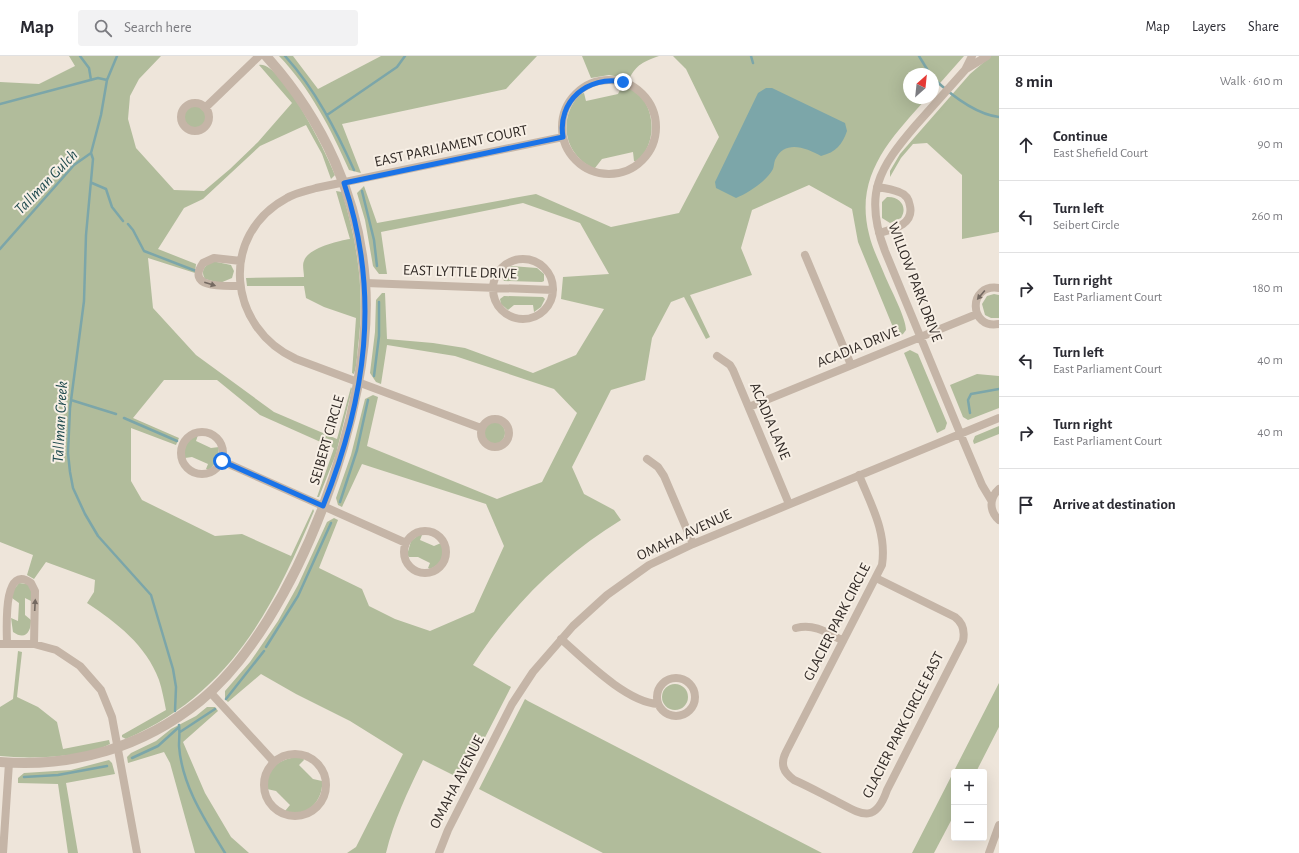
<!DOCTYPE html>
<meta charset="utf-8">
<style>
:root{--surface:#fff;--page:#f2f2f3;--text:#2b2b33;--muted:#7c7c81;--line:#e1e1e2}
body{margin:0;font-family:"Alegreya Sans",sans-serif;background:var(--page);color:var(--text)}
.controls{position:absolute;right:12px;bottom:12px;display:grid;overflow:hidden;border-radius:4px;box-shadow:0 4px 16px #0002}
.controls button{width:36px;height:36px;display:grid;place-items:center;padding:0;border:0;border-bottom:1px solid var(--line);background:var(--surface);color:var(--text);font:20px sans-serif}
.compass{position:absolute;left:903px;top:12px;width:36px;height:36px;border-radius:50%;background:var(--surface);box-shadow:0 4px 16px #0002;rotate:27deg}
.stop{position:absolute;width:12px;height:12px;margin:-9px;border:3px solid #1a73e8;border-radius:50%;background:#fff}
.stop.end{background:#1a73e8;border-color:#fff;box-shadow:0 1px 4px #0008}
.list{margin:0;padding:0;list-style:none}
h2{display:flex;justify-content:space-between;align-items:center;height:52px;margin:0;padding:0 16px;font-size:17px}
h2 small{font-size:13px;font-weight:400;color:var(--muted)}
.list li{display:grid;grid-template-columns:26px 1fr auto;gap:12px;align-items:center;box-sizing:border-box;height:72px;padding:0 16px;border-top:1px solid var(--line)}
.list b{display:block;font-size:15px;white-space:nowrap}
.list p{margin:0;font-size:13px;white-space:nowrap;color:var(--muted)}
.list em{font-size:13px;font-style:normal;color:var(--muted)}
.icon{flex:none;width:22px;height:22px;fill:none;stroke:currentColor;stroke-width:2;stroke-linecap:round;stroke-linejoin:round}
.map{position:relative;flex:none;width:999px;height:797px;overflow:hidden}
header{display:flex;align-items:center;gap:24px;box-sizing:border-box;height:56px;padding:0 20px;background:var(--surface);border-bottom:1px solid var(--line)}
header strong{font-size:19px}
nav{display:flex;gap:22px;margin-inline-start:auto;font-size:14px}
.search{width:280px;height:36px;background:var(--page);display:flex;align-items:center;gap:10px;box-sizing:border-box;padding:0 14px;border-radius:4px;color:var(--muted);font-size:15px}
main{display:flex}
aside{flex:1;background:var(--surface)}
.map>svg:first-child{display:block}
</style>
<header>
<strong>Map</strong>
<div class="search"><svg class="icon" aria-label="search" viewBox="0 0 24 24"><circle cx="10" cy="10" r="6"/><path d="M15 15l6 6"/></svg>Search here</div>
<nav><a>Map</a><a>Layers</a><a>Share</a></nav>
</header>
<main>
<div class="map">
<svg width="999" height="797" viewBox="0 0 999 797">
<rect width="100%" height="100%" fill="#eee5da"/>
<!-- green -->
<path fill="#b1bc9b" d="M69,0H161L139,23L130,40L128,63L136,92L174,134L204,135L230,113L258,86L292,47L259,9C281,4 328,100 335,119L331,123L322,98L306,69L260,90L203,143L184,152L158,193L196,208L195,217L148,202L153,252L196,299L274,356L337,383L351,331L352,333L336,398L319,441H317L334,392L260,359L217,324H164L133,362L179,382L176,389L131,372V425L142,444L215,480L242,478L291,500L313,453L314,455C272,555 230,637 126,683L122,681V679L166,654C164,644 162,633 159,624C146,589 117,567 87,547L94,536L95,524L46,506L34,523L27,519L33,499L0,486V26L39,28L75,10Z
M279,0H293L318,33L381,0H537L506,33L342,68L361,117L349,114C331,73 310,32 279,0Z
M582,0H659C643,6 637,8 629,23L609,19L591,22Z
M673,0H964L933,35V18H909V42H927C891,82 854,119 869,178C872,192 880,207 885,220C891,234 906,262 906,274L903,278L897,281L858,186L852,153L809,129L752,154L741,192L752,219L690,239L710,281L706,283L684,241L671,246L652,282L645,324L611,334L572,411L584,438L614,454L621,464C561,501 511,550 473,609L511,631L463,724L423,704C408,735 394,764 386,797H347L356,791L403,698L350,665L296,638L261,618L228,646L225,643V635L250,606L278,565L298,529L327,466L334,462L338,464L319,512L362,533L369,550L395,563L430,575L474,556L504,490L486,448L362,408L342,451L338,449L336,442L351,399L365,343L373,339L378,341L367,390L497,443L542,426L577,357L554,333L455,300L387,289L381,328L376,326L370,317L375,276L376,244L382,237H385L387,283L433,287L465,292L533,317L576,299L604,253L561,243L563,221L609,218L580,167L523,147L381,176L387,218H379L373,210L365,164L357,137L364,130L377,167L536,138L611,171L679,157L719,81L686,13Z
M991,0H999V176L962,183V119L927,87L913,88L901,102L890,121V115L900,98L970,18Z
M622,30C655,35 661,86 637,105H634L633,96L602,103L595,112H593C563,97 558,62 580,38L584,37L586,45L618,38Z
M184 61a11 11 0 1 1 22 0a11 11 0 1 1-22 0Z
M336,135L342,136C358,187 365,238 358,291C357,299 357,310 354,318L352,317L356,262L324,251L306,242L304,230H247L246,222L304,221C304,216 302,209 304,205C308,192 338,185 350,183Z
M887,141C900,140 908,151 901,162L890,167L882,162V146Z
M212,205L231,209L234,215L232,222L220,227L205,223C200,214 205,210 212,205Z
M511,210L537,212L544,218V225L542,226L504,225L501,220Z
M994,238L999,239V262H991L985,259L982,248L987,240Z
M504,240L543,241L545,243L541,251L534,256L533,249H514L508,254L501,248L500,243Z
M910,294L918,298L947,367L945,373L937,377L904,297Z
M977,318L999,320V352L968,364L963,361L950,329Z
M483 377a11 11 0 1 1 22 0a11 11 0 1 1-22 0Z
M999,370V378L974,388L973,385L975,380Z
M197,378L198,379L196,385L211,392L219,391L218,404L210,413H206L208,408L192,401L185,402C181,392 187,382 197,378Z
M420,478L422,479L420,484L434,490L441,487C448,497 440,509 430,513L428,512L430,507L418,501H409L407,499L411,485Z
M19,527L27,528L32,533L31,545L25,542V559L31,564C31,575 26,585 13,576L11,562L18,565L19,547L12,542V536Z
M18,595L22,596L17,641L38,651L57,666L63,693L109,684L110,688C84,702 29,703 0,700V651L13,643Z
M999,627V671L976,716H954V759L934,797H912Z
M662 641a13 13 0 1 1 26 0a13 13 0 1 1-26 0Z
M525,643L528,645L822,797H603L479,733Z
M207,651H215L218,655L183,686L205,737L231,781L249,797H195L170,707L164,696L128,707L127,701L131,697L156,685L171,673L196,660Z
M291,702H303L304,704L299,709L313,723L322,725C324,744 305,765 285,755L290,749L276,735L267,733C264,716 275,706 291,702Z
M109,704L112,707L115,718L66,727L78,797H68L58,728L18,727V722L24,717L71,714Z"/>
<!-- water -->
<path fill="#7ca6a9" d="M766,32H772L845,67L847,75C842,89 836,96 821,100C806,92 785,83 775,104C774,107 774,110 773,113C767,125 748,137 736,142L716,132L715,126L758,37Z"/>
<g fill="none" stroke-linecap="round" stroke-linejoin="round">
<!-- stream -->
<path stroke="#7ca6a9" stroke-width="2.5" d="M80,0L89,12L91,24
M285,0C315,33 336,74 354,114
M751,0L753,7
M919,0L930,18
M933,22C950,38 974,58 999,61
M0,48L98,22L107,24
M327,59L397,11L405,0
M91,97L93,103L86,179L84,245L70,352L68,397L70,416L73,432L85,458L98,480L151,539L173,613L176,631L175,655
M92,127L106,133L112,151L123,165
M362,135L374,184L377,210
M128,168L133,174L144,195L196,215
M0,193L74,109L91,97L101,59L107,24L117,0
M374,320L379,280V246
M71,344L116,358
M970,357L968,344L971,338L999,333
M124,362L177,385
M340,446L357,394L368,344
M266,591L298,540L331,467
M226,643L264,595
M179,669C180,676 179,683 179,690C182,730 205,764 225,797
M180,676L215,653
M132,702L158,690L179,671
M24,721L58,719L107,710"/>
<!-- minor -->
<path stroke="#c5b5a7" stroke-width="8" d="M972,0L965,14C949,32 933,50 916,69C879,112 863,138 885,195L960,377L982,429L991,444
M966,13L987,0
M562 71a47 47 0 1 1 94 0a47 47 0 1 1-94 0Z
M181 61a14 14 0 1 1 28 0a14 14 0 1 1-28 0Z
M205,52L259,0
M877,131C884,132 892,133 899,136C905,138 909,143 910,150C914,169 893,173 879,177
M805,199L851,309
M493 233a30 30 0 1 1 60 0a30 30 0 1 1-60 0Z
M366,227L553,234
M240,230C226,230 185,233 203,207L214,202L241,205
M999,232C967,227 969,274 999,268
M717,300L730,309L733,314L789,448
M749,351L977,258
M481 377a14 14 0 1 1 28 0a14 14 0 1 1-28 0Z
M481,372L296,303C228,272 218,179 287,142C295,137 306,135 316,132L563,81
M181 397a21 21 0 1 1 42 0a21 21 0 1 1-42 0Z
M647,403L658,411L664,420L693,488
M222,405L406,487
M859,419C871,449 887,476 882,509L786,696C780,708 783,716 794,724C808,730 822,738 836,745C861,758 875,769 887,734L963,585C965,575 963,567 955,561L876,522
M999,433C989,442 989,455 999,464
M404 496a21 21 0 1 1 42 0a21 21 0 1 1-42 0Z
M796,572C814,567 828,577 843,585
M561,583C585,604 626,646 658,648
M0,588H34L56,594L80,610L101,634L112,661L137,797
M7,588C7,575 2,506 31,527L35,535L34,588
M657 641a19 19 0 1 1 38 0a19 19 0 1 1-38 0Z
M210,636L274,706
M264 729a31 31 0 1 1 62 0a31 31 0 1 1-62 0Z
M3,797L9,707
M439,797L448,774L512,648L533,616L573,570L607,539L649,509L693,488L999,362
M989,797L999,769"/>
<!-- tertiary -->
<path stroke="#c5b5a7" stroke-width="10" d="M0,706C73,712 143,691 200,645C297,566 375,349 365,226C359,142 323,63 266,0"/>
</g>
<!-- one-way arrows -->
<defs><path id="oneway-solid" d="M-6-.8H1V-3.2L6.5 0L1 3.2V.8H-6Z"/></defs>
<g fill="#746961">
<use href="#oneway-solid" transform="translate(210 228) rotate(17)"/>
<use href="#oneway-solid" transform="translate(981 239) rotate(130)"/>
<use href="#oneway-solid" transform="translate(35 549) rotate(-87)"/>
</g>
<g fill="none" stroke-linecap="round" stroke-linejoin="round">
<!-- route -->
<path stroke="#1a73e8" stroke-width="5" d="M222,405L323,450C366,343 381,238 344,127L563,81C557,45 588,19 623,26"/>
</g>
<g text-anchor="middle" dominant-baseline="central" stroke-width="4" stroke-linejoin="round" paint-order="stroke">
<!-- street labels -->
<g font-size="15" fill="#322b27" stroke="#f7efe5">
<text transform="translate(451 90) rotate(-12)">EAST PARLIAMENT COURT</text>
<text transform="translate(460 216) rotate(2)">EAST LYTTLE DRIVE</text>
<text transform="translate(915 226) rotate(69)">WILLOW PARK DRIVE</text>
<text transform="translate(858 291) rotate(-22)">ACADIA DRIVE</text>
<text transform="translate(770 365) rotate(67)">ACADIA LANE</text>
<text transform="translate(327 384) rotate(-74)">SEIBERT CIRCLE</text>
<text transform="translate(684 479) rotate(-25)">OMAHA AVENUE</text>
<text transform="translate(837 566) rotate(-63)">GLACIER PARK CIRCLE</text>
<text transform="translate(903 669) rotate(-63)">GLACIER PARK CIRCLE EAST</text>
<text transform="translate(457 726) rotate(-63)">OMAHA AVENUE</text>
</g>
<!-- water labels -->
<g font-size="16" font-style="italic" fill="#214c50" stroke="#f7efe5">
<text transform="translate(46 126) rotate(-46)">Tallman Gulch</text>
<text transform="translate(60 366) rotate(-87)">Tallman Creek</text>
</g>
</g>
</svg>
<div class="controls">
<button>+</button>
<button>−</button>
</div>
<svg class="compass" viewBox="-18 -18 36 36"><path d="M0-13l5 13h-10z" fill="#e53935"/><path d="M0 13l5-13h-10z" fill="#7c7c81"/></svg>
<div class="stop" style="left:222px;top:405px"></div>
<div class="stop end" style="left:623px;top:26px"></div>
</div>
<aside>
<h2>8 min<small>Walk · 610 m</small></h2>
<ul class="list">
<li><svg class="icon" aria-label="ahead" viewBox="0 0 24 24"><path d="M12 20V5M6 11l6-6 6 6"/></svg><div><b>Continue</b><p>East Shefield Court</p></div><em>90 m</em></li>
<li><svg class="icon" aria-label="left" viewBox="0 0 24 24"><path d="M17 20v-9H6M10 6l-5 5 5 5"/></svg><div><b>Turn left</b><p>Seibert Circle</p></div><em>260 m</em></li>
<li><svg class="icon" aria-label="right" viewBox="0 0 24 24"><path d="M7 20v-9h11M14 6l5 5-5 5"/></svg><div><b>Turn right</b><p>East Parliament Court</p></div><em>180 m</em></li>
<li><svg class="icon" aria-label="left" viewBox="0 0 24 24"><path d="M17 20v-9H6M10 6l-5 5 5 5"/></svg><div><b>Turn left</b><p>East Parliament Court</p></div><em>40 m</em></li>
<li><svg class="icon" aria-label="right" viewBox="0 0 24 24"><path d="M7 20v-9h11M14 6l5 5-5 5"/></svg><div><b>Turn right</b><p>East Parliament Court</p></div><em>40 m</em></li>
<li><svg class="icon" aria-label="arrive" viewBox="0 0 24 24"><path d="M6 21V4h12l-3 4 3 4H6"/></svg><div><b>Arrive at destination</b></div></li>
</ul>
</aside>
</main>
